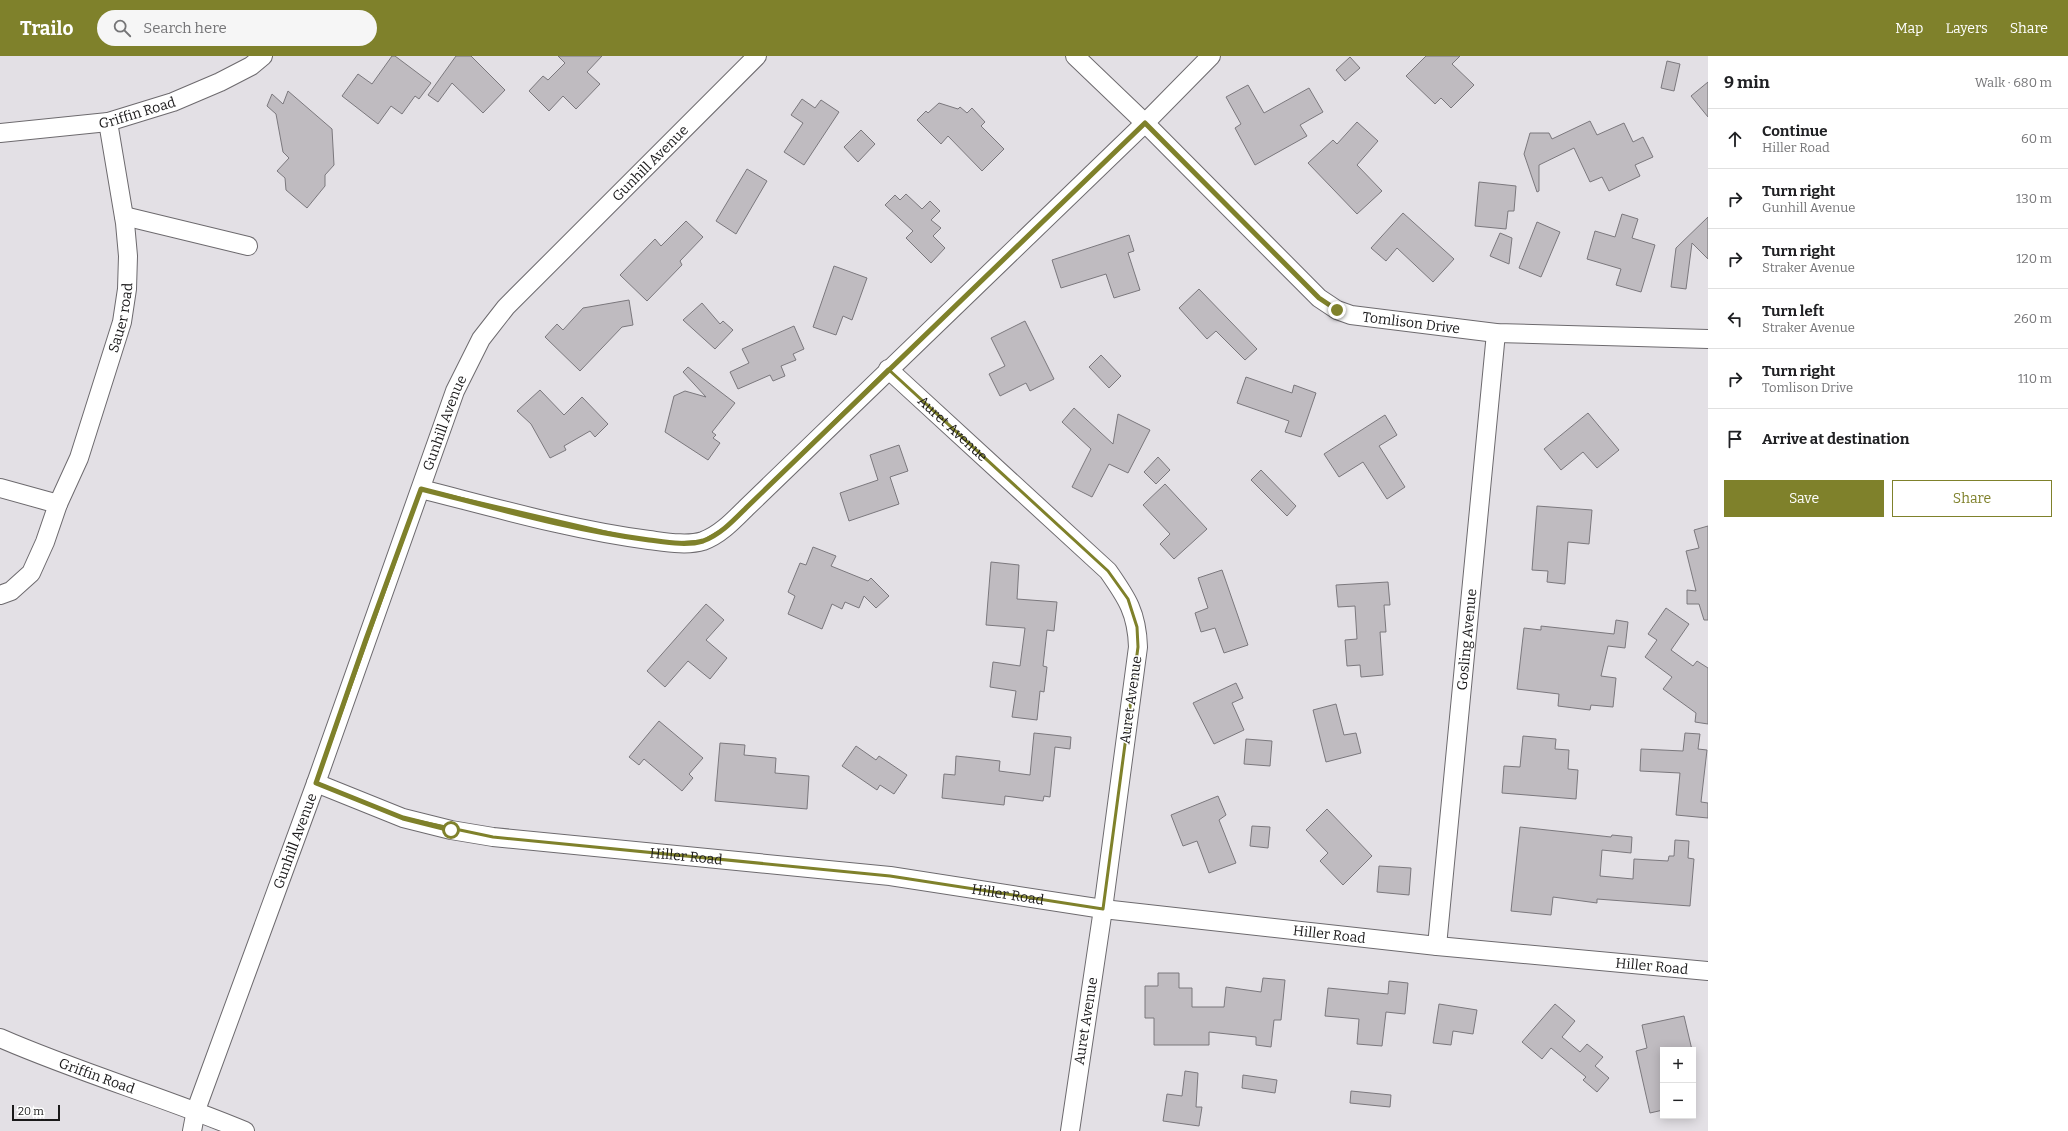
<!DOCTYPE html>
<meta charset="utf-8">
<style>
:root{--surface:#fff;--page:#f6f6f6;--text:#202124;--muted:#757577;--line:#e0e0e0;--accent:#7f812b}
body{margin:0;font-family:Bitter,serif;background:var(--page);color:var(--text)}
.controls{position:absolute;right:12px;bottom:12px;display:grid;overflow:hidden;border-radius:0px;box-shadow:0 2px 10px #0003}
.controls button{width:36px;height:36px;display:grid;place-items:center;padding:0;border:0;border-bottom:1px solid var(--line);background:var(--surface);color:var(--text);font:20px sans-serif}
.scale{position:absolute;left:12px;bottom:10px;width:48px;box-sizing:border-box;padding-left:4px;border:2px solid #1a191a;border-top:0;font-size:11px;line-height:14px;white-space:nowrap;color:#1a191a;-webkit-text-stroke:3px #fff;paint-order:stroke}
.stop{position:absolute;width:12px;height:12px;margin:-9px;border:3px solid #7f812b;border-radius:50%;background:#fff}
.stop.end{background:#7f812b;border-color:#fff;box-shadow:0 1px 4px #0008}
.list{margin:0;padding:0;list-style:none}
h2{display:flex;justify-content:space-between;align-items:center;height:52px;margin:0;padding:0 16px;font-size:17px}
h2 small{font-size:13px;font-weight:400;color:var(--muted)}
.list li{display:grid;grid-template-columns:26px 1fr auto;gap:12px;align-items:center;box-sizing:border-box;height:60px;padding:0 16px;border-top:1px solid var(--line)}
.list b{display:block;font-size:15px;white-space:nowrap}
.list p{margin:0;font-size:13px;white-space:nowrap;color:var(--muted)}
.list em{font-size:13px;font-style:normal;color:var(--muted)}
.actions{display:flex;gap:8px;padding:12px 16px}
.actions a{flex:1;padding:9px 0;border:1px solid var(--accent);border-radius:0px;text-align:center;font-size:14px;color:var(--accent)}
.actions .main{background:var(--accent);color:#fff}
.icon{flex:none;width:22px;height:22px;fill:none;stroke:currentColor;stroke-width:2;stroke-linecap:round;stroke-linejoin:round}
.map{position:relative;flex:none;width:1708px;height:1075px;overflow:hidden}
header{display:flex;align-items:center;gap:24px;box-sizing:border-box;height:56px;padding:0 20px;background:var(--accent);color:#fff}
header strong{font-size:19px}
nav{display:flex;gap:22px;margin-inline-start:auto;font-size:14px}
.search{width:280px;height:36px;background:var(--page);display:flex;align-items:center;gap:10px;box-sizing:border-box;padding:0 14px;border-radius:22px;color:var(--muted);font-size:15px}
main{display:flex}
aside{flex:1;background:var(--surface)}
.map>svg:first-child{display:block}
</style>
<header>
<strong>Trailo</strong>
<div class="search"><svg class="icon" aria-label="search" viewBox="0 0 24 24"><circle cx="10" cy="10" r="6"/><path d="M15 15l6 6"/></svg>Search here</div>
<nav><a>Map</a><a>Layers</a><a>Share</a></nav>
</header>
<main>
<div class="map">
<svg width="1708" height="1075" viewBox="0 0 1708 1075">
<rect width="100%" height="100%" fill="#e3e0e5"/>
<!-- building -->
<path fill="#bfbbc0" stroke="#7b787d" d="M392,0H395L431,27L419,43L415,40L402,58L391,50L378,68L342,40L358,18L372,28Z
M456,0H471L505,34L483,57L452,27L438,46L428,39Z
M558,0H602L587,16L600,28L576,53L563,40L549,55L529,35L543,20L548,24L565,7Z
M1426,0H1460L1452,8L1474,29L1451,52L1441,42L1435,48L1406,20Z
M1350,1L1360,12L1345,25L1336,14Z
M1667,5L1680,8L1674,35L1661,32Z
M1708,26V61L1691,40Z
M1248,29L1264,57L1309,32L1323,56L1300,69L1307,80L1255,109L1235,72L1241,68L1226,41Z
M288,35L332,73L334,109L325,119V130L307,152L286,134L285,122L277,115L289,102L283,96L276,58L267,50L272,38L283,48Z
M802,43L815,52L821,44L839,56L804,109L784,96L803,67L791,59Z
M939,47L958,53L960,51L967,57L972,52L985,66L981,70L1004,93L982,115L948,80L941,88L917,64L926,55L928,57Z
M1590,65L1597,79L1624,67L1633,86L1643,81L1653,101L1635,109L1640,120L1609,135L1602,121L1590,126L1574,92L1539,109V135L1537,136L1524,98L1530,77H1549L1552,83Z
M1357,66L1378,85L1357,109L1382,135L1357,158L1308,107L1333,84L1337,88Z
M861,74L875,88L858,106L844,91Z
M747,113L767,125L736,178L716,165Z
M1479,126L1516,130L1514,155H1508L1506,173L1475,170Z
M906,138L922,153L930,145L940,155L931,164L941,172L933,180L945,192L931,207L906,182L913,175L885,149L895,139L900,144Z
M1403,157L1454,203L1433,226L1397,192L1386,205L1371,192Z
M1622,158L1638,163L1632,182L1655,189L1641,236L1616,229L1621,213L1587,203L1595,175L1615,181Z
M1708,161V203L1692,187L1686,233L1671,231L1676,192Z
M686,165L703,181L680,205L682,209L647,245L620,219L655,183L661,190Z
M1537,166L1560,176L1541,221L1519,212Z
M1500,177L1512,182L1509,208L1490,200Z
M1129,179L1134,195L1128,197L1140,234L1114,242L1106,218L1061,232L1052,204Z
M834,210L867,222L852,264L843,260L836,279L813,271Z
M1199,233L1257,293L1245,304L1216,275L1207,283L1179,252Z
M629,244L633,269L622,271L580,315L545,281L557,268L563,274L583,252Z
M702,247L720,268L723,265L733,274L715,293L683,264Z
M1025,265L1054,323L1030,335L1026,327L1000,340L989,318L1005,310L991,282Z
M794,270L804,293L793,298L796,304L781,310L785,320L773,325L770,319L738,333L730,316L749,307L742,293Z
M1101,299L1121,320L1109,332L1089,311Z
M688,311L735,347L712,376L716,379L713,382L720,387L708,404L665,376L674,340L685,335L706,341L683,316Z
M1246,321L1292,337L1294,329L1316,337L1301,381L1285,376L1289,365L1237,347Z
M540,334L564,359L582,341L608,368L595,381L590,375L564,390L566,394L550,402L531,368L517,355Z
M1074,352L1113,388L1118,358L1150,374L1128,417L1109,408L1092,441L1072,431L1091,393L1062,366Z
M1588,357L1619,394L1597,412L1583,396L1561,414L1544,393Z
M1385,359L1397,379L1379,390L1405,431L1387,443L1363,406L1339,421L1324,398Z
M899,389L908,415L890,421L899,448L849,465L840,437L878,424L870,399Z
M1158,401L1170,414L1156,428L1144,416Z
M1261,414L1296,450L1287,460L1251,424Z
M1165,428L1207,473L1174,503L1160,488L1170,478L1143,449Z
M1537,450L1592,454L1589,488L1568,486L1565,528L1547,526L1548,515L1532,514Z
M1708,470V564H1704L1699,548H1687V534L1696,535L1686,495L1699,492L1694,474Z
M813,491L836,500L831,510L868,525L871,522L889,540L876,552L864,540L859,552L845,546L842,553L832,548L822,573L788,558L795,540L788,536L800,507L806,509Z
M991,506L1019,509L1017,543L1057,546L1054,575L1047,574L1043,610L1047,611L1044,636L1040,635L1037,664L1012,661L1016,635L990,631L993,606L1020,610L1025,572L986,569Z
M1222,514L1248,589L1224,597L1215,572L1201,576L1195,557L1208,552L1198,522Z
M1388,526L1390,549H1384L1386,576H1380L1383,619L1361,621L1360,609L1347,610L1345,584L1357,583L1355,550L1338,551L1336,529Z
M706,548L724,564L706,584L727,602L710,623L688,605L665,631L647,615Z
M1666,552L1689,568L1671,594L1693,610L1697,605L1708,612V668L1695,666L1696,657L1663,633L1672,621L1645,601L1657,584L1648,578Z
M1616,564L1628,566L1625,592L1608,590L1601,620L1616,622L1613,651L1591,649L1590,654L1558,650L1559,638L1517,633L1524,572L1541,574V570L1614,578Z
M1236,627L1243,642L1232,647L1244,674L1214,688L1193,647Z
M1336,648L1344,679L1356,677L1361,697L1326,706L1313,654Z
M659,665L703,702L689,718L693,722L682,735L644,703L639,709L629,701Z
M1034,677L1071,681L1070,693L1055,691L1050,741L1044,740L1043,745L1005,740L1004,749L942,742L944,718L955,719L956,700L1000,705L999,715L1030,719Z
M1685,677L1700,678L1698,693L1707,694L1701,746L1708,747V762L1676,759L1680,717L1640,715L1641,693L1683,695Z
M1523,680L1556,683L1555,693L1569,694L1568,713L1578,714L1576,743L1502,737L1504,710L1520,711Z
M1246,683L1272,685L1270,710L1244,708Z
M720,687L745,689L744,699L776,702L775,717L809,720L807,753L715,745Z
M856,690L876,704L879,700L907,719L894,738L880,729L877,734L842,710Z
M1218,740L1226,759L1219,764L1236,807L1209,817L1197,785L1183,790L1171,759Z
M1327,753L1372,800L1343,829L1320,805L1328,797L1306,774Z
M1252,770L1270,771L1268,792L1250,790Z
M1520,771L1611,781L1612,779L1632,781L1631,797L1602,794L1600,820L1633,823L1634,803L1668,805L1669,800H1674L1675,784L1689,785L1688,802L1694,803L1690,850L1597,843V847L1553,841L1551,859L1511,855Z
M1379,810L1411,812L1409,839L1377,836Z
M1158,917H1179V932H1192V951H1224L1226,931L1261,936L1263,922L1285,924L1281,964H1274L1271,991L1256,989V981L1209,976V989H1154V962H1145V930H1158Z
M1389,925L1408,927L1405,958L1386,956L1382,990L1357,988L1359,963L1325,960L1328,932L1388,938Z
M1439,948L1477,954L1473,978L1453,975L1451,989L1433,987Z
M1555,948L1575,965L1562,981L1580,996L1587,988L1603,1001L1595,1010L1609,1022L1597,1036L1583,1024L1586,1021L1551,992L1542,1003L1522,986Z
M1684,960L1692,994H1663V1054L1650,1057L1636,995L1647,992L1642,969Z
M1185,1015L1198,1017L1196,1051H1202L1199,1070L1163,1065L1167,1038L1182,1040Z
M1243,1019L1277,1024L1275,1037L1242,1032Z
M1351,1035L1391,1039L1390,1051L1350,1047Z"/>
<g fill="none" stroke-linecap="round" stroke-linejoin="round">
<defs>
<g id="minor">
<path id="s1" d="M1075,0L1145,67L1319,242L1337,254L1351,259L1496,277L1708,283"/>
<path id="s2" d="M0,77L108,66L173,46L220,26L251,10L263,0"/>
<path d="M124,160L248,190"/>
<path id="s3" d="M888,313L1108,515C1127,542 1137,557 1138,591L1103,853L1070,1075"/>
<path d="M0,432L58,448"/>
<path d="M421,433C496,452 572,474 649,484C665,486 687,490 703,485C720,479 734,464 746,452L1145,67L1211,0"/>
<path id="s4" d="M0,539L11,535L31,517L45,486L58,448L79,402L122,266L127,233L128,200L125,167L108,66"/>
<path id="s5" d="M316,727L403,762L451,774L493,781L890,820L1103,853L1437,890L1708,915"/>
<path id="s6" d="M1437,890L1496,277"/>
<path id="s7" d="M0,982C80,1017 164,1041 245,1075"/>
<path id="s8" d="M192,1075L196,1054L316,727L455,335L481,283L506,251L757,0"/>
</g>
</defs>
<!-- minor casing -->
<use href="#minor" stroke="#6d6a6e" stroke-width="20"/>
<!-- minor -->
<use href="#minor" stroke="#fff" stroke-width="18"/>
</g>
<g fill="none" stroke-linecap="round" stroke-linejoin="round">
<!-- route -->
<path stroke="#7f812b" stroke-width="5" d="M451,774L403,762L316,727L366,583L421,433C496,452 572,474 649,484C665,486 687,490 703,485C720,479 734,464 746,452L1145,67L1319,242L1337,254"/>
</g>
<!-- marked area -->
<path fill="none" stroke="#7f812b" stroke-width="3" stroke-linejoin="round" d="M888,313L1108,515L1128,543L1137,571L1138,591L1103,853L890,820L493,781L403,762L316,727L421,433L627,481L674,487L703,485L725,472L746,452Z"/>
<g text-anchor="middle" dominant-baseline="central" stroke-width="3" stroke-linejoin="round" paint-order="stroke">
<!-- street labels -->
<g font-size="14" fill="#1a191a" stroke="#fff">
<text stroke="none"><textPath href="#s2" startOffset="139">Griffin Road</textPath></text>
<text stroke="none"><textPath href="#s8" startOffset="1088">Gunhill Avenue</textPath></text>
<text stroke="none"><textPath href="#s4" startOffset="310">Sauer road</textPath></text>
<text stroke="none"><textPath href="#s1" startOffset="441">Tomlison Drive</textPath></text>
<text stroke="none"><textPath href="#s8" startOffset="752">Gunhill Avenue</textPath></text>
<text stroke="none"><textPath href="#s3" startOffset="88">Auret Avenue</textPath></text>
<text stroke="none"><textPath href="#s6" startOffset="308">Gosling Avenue</textPath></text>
<text transform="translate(1131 644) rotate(-82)">Auret Avenue</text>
<text stroke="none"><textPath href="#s8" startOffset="308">Gunhill Avenue</textPath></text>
<text stroke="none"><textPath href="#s5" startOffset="380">Hiller Road</textPath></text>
<text stroke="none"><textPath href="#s5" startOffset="704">Hiller Road</textPath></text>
<text stroke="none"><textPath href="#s5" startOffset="1028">Hiller Road</textPath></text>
<text stroke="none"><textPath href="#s5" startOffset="1352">Hiller Road</textPath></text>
<text transform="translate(1086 965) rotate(-81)">Auret Avenue</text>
<text stroke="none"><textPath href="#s7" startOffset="104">Griffin Road</textPath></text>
</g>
</g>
</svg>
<div class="controls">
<button>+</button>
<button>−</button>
</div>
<div class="scale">20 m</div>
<div class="stop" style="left:451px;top:774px"></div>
<div class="stop end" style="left:1337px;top:254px"></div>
</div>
<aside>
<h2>9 min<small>Walk · 680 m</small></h2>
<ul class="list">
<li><svg class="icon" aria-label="ahead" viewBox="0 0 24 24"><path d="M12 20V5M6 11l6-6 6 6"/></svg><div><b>Continue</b><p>Hiller Road</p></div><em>60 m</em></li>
<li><svg class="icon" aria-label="right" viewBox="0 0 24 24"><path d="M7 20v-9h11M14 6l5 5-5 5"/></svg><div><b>Turn right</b><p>Gunhill Avenue</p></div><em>130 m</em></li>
<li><svg class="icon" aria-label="right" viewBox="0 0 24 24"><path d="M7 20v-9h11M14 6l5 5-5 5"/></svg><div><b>Turn right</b><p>Straker Avenue</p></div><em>120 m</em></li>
<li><svg class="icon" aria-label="left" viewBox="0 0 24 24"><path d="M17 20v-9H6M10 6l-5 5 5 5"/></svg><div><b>Turn left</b><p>Straker Avenue</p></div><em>260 m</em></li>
<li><svg class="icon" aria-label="right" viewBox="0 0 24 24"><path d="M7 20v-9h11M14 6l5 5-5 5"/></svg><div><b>Turn right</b><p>Tomlison Drive</p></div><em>110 m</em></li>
<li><svg class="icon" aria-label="arrive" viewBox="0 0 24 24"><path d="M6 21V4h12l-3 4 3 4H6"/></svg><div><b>Arrive at destination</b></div></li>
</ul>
<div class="actions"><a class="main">Save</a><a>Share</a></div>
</aside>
</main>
